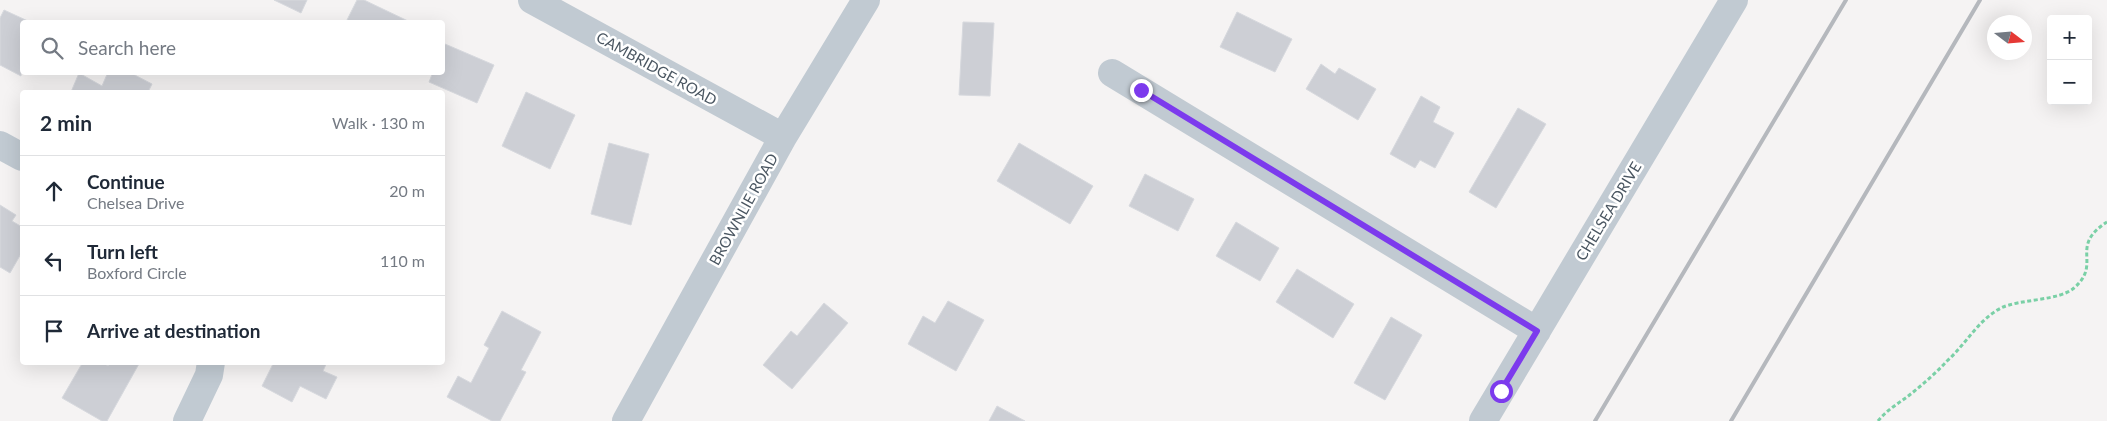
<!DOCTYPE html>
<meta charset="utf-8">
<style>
:root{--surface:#fff;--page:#f2f2f3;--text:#1f2937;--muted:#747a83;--line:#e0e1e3}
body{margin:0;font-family:Lato,sans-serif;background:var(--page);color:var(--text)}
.controls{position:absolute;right:15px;top:15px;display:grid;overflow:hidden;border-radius:5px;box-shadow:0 5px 20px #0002}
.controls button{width:45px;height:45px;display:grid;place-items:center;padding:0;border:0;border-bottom:1px solid var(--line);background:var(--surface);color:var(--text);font:25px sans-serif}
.compass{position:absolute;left:1987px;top:15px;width:45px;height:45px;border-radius:50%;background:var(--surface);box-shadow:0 5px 20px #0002;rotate:106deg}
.stop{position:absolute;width:15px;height:15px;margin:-11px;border:4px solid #7c3aed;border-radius:50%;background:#fff}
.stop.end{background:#7c3aed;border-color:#fff;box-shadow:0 1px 5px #0008}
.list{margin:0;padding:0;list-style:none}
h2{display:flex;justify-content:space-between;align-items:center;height:65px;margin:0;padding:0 20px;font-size:21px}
h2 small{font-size:16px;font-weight:400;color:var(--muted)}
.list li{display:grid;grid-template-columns:32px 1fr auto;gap:15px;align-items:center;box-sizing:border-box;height:70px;padding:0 20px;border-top:1px solid var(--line)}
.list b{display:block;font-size:19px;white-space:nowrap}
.list p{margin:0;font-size:16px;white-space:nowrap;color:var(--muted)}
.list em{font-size:16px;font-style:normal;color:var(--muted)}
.icon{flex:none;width:28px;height:28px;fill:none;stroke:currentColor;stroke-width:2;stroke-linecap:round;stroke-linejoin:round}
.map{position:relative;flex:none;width:2107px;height:421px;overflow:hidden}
.search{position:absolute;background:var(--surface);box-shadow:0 5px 20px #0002;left:20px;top:20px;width:425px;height:55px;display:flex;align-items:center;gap:12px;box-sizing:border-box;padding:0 18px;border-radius:5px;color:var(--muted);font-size:19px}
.panel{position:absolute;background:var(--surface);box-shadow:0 5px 20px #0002;left:20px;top:90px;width:425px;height:275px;border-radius:5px}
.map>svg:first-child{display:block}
</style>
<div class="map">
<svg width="2107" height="421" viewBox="0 0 2107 421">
<rect width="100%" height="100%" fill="#f5f3f3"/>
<!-- building -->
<path fill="#cdcfd5" stroke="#d7d9de" d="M274,0H307L301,13Z
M357,0H364L408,21L346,22Z
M4,10L30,22H22L21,76L0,65V18Z
M1237,12L1292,39L1275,72L1220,47Z
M963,22L994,23L990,96L959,95Z
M445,44L494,65L477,103L429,82L433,72H442V49Z
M1321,64L1335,74L1339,68L1376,89L1358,120L1306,89Z
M108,72H129L152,84L148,92H71L79,73L102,86Z
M526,92L575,115L550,169L502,146Z
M1421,96L1440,107L1433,122L1454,133L1435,168L1420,160L1415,168L1390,154Z
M1518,108L1546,124L1496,208L1469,192Z
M609,143L649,154L631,225L591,214Z
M1019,143L1093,186L1070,224L997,181Z
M1145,174L1194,199L1178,231L1129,206Z
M0,205L16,215L12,221L22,227V252L10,273L0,267Z
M1236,222L1279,248L1260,281L1216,256Z
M1297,269L1354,304L1333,338L1276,302Z
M948,301L984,320L956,371L908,344L923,316L935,323Z
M824,303L848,323L792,389L763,365L791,331L797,336Z
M502,311L541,332L521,370L526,372L500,421H492L447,397L458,376L471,383L489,348L484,345Z
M1391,317L1422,335L1385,400L1354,383Z
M83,362H102L108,366L110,362H140L107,421H102L62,398Z
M274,362H327L323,371L337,377L326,399L300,386L292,402L262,386Z
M997,406L1025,421H989Z"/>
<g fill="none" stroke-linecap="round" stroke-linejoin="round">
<!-- path -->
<path stroke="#7ad0a6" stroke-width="3" stroke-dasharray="4 2.5" stroke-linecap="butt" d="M1878,421C1886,411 1897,404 1907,397C1921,386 1935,374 1947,361C1966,344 1978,320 2001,308C2019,299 2059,301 2074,288C2103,263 2068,247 2107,222"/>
<!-- street -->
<path stroke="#c1cad2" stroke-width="28" d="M532,0L783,137
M1112,73L1537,331
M0,145L22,157
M187,421L209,375L211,362
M626,421L783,137L866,0
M1483,421L1734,0"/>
<!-- rail -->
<path stroke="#b5b8bd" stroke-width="4" d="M1595,421L1846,0
M1731,421L1980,0"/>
</g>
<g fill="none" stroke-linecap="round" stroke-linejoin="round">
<!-- route -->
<path stroke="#7c3aed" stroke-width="6" d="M1141,90L1537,331L1501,391"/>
</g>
<g text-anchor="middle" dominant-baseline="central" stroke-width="5" stroke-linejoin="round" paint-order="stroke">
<!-- street labels -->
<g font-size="15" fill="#4a5661" stroke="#fff">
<text transform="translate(657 68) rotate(29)">CAMBRIDGE ROAD</text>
<text transform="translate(743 209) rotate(-61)">BROWNLIE ROAD</text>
<text transform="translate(1608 211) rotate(-59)">CHELSEA DRIVE</text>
</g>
</g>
</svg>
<div class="controls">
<button>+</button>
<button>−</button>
</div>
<svg class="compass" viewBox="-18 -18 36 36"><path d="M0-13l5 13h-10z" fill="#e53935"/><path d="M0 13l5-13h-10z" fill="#747a83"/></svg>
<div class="stop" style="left:1501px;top:391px"></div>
<div class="stop end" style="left:1141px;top:90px"></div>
<div class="search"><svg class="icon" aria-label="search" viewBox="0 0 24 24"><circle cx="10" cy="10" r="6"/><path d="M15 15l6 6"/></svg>Search here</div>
<section class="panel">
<h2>2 min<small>Walk · 130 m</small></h2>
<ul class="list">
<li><svg class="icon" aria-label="ahead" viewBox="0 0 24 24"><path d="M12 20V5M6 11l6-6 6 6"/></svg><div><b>Continue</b><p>Chelsea Drive</p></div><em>20 m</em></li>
<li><svg class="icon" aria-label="left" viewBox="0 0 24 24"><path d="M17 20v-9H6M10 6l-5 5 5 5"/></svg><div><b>Turn left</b><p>Boxford Circle</p></div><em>110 m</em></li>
<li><svg class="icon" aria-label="arrive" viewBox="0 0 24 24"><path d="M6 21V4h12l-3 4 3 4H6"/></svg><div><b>Arrive at destination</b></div></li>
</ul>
</section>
</div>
